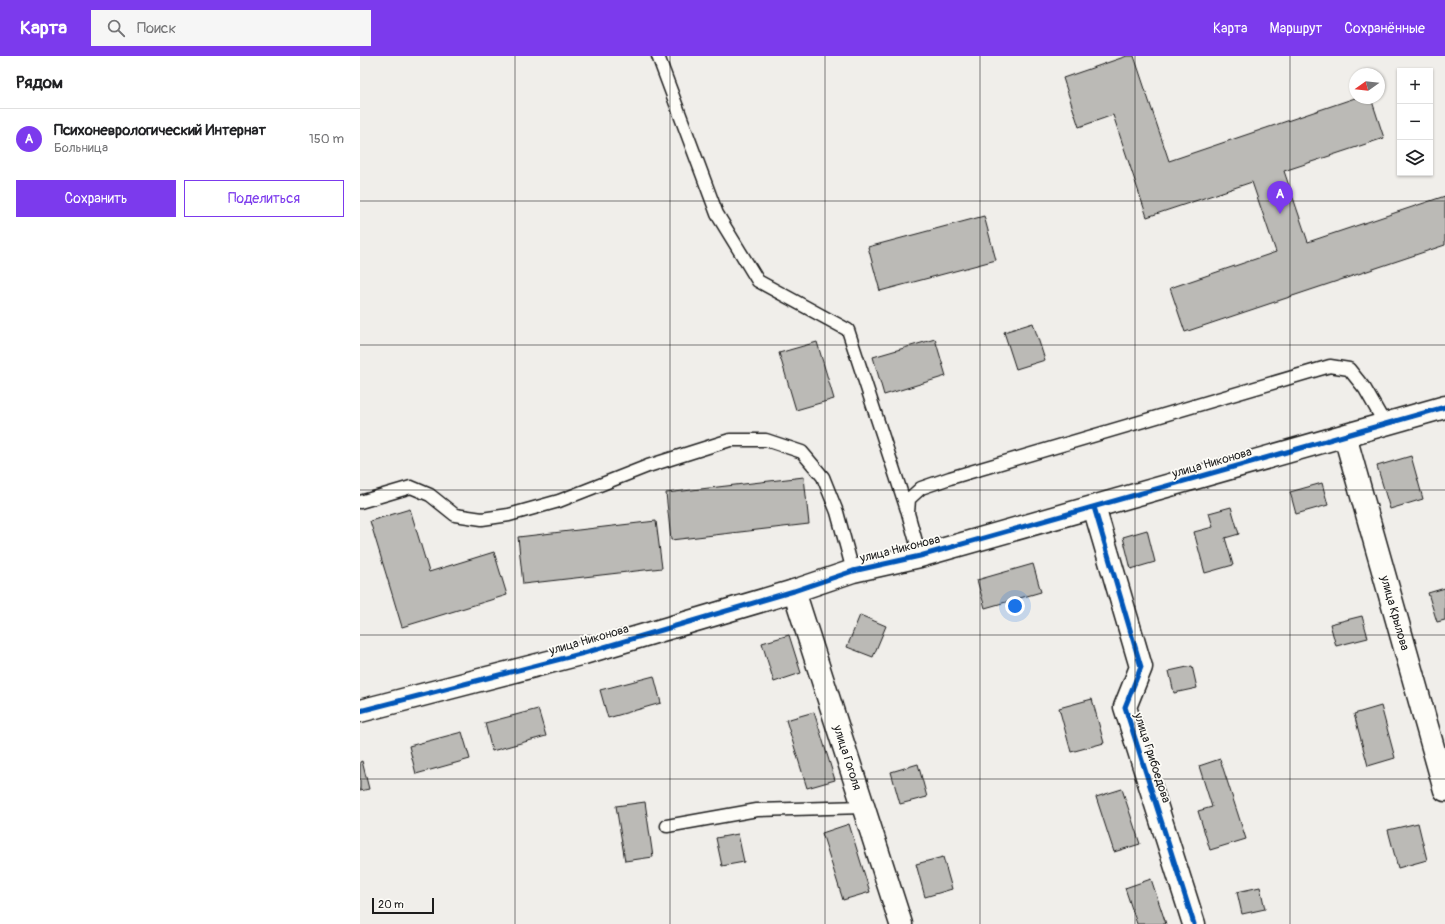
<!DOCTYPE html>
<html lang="ru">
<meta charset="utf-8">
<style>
:root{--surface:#fff;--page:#f6f6f6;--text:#202124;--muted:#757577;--line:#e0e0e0;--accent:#7c3aed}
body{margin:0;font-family:Pangolin,sans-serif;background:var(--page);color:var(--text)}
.controls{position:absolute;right:12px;top:12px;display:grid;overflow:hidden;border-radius:0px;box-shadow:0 1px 3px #0004}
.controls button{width:36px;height:36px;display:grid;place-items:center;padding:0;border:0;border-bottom:1px solid var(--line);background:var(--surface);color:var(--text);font:20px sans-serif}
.compass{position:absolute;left:989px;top:12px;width:36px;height:36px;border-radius:50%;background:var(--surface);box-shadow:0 1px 3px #0004;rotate:255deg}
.scale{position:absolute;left:12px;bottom:10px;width:62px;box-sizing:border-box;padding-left:4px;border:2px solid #1c1c1c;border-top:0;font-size:11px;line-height:14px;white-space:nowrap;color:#1c1c1c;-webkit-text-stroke:3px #fdfcf7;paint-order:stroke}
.you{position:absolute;left:655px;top:550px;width:14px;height:14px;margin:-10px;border:3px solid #fff;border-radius:50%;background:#1a73e8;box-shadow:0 0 0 6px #1a73e833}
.badge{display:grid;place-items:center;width:26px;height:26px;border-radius:50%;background:var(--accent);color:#fff;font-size:13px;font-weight:700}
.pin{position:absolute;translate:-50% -33px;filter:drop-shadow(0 1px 2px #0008)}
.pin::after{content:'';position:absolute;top:21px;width:14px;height:12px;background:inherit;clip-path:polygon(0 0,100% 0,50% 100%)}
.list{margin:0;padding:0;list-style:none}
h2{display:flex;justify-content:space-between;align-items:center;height:52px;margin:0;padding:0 16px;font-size:17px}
h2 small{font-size:13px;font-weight:400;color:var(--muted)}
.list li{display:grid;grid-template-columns:26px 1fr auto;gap:12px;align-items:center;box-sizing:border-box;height:60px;padding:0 16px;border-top:1px solid var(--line)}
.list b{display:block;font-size:15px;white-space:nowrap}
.list p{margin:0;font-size:13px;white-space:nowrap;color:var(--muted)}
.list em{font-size:13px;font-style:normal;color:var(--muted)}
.actions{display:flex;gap:8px;padding:12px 16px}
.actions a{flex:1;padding:9px 0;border:1px solid var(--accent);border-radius:0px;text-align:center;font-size:14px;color:var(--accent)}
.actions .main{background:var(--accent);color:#fff}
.icon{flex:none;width:22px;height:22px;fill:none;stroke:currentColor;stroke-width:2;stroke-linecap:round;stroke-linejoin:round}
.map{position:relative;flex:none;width:1085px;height:868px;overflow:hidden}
header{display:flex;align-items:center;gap:24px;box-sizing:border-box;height:56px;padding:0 20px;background:var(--accent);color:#fff}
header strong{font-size:19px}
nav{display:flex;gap:22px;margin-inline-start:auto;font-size:14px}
.search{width:280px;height:36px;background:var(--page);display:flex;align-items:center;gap:10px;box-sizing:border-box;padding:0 14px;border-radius:0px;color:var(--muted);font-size:15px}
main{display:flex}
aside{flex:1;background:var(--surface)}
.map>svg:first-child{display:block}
</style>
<header>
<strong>Карта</strong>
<div class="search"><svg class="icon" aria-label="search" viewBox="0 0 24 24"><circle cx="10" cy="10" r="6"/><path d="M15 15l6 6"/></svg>Поиск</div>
<nav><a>Карта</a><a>Маршрут</a><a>Сохранённые</a></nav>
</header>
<main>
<aside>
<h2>Рядом<small></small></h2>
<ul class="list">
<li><span class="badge">A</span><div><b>Психоневрологический Интернат</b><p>Больница</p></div><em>150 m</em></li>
</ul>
<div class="actions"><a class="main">Сохранить</a><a>Поделиться</a></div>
</aside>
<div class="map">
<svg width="1085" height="868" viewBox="0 0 1085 868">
<rect width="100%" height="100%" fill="#f0eeea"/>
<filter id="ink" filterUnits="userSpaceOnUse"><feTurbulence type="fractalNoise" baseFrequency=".025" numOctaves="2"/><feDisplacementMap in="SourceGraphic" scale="8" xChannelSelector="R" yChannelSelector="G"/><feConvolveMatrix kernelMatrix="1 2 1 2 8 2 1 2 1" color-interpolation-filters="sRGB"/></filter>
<g filter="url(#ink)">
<!-- building -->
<path fill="#bbbab6" stroke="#1c1c1c" d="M767,0H774L809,105L995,42H1011L1024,82L924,115L948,186L1085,140V189L825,276L810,232L916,196L892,126L787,161L753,59L719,71L703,22Z
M624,160L636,204L520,235L508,191Z
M673,267L685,304L656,313L644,276Z
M575,283L586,320L524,339L513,301Z
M457,286L474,343L436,354L419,297Z
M1051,400L1063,443L1030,453L1017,410Z
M444,421L449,468L311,484L306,437Z
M962,427L968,449L936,458L930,436Z
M871,451L879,478L865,482L873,509L845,517L834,476L853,471L849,457Z
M50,453L69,516L134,496L147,539L42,571L10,465Z
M296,465L302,512L163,528L158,481Z
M787,474L795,506L771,513L763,481Z
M673,508L681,536L625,552L617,524Z
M1085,532V564L1077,566L1068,537Z
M500,559L526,570L513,601L487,591Z
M1002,560L1008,582L976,590L970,568Z
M429,579L441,617L414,626L402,587Z
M832,610L837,632L814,637L809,615Z
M294,620L301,647L248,662L240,634Z
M732,643L744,687L711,696L699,652Z
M1021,650L1035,702L1008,710L994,658Z
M178,653L186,680L132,695L125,667Z
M454,656L475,724L447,732L426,664Z
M102,676L110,703L56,718L49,690Z
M860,703L886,783L850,794L838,755L852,751L839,710Z
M2,705L9,733L0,735V706Z
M558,708L567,741L540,748L531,716Z
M762,733L780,788L754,796L736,741Z
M285,746L293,801L265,805L256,750Z
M1058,767L1067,804L1038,812L1028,774Z
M489,768L510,836L483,844L462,777Z
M378,778L384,806L362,810L356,782Z
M583,801L592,833L565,841L556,808Z
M791,823L806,868H777L765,832Z
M900,831L905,853L882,858L877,836Z"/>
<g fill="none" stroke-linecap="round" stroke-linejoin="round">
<defs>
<path id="lane" d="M298,0L357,158L398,225L488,274L547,454
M0,446L51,431L70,439L95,459L122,463L149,459L199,445L288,410L370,384H406L442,396L463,421L477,456L493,515
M560,500L548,457L549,443L561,432L590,422L970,310L989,313L1005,333L1025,368
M307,770L397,754L504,751"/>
<g id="street">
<path id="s1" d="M985,380L1085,734"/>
<path d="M734,451L781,611L765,651L834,868"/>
<path id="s2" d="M434,535L541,868"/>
<path d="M0,655L224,597L434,535L493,515L560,500L1085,351"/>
</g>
</defs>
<!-- lane casing -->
<use href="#lane" stroke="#1c1c1c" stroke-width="15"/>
<!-- street casing -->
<use href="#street" stroke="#1c1c1c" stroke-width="25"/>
<!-- lane -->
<use href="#lane" stroke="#fdfcf7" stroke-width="12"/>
<!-- street -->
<use href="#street" stroke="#fdfcf7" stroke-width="22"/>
<defs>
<path id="cycleway" d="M734,451L781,611L765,651L834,868
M0,655L224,597L434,535L493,515L560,500L1085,351"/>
</defs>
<!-- cycleway casing -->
<use href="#cycleway" stroke="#fdfcf7" stroke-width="8"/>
<!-- cycleway -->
<use href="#cycleway" stroke="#0057b8" stroke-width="5"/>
</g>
</g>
<!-- grid -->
<path fill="none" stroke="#1c1c1c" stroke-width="1" stroke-opacity="0.55" d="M155,0V868M310,0V868M465,0V868M620,0V868M775,0V868M930,0V868M0,145H1085M0,289H1085M0,434H1085M0,579H1085M0,723H1085"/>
<g text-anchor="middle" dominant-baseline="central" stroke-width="3.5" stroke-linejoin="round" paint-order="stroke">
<!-- street labels -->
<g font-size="12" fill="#1c1c1c" stroke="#fdfcf7">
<text transform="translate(852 407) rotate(-16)">улица Никонова</text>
<text transform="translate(540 493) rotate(-14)">улица Никонова</text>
<text stroke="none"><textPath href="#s1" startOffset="184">улица Крылова</textPath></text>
<text transform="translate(229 584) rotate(-16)">улица Никонова</text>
<text stroke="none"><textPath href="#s2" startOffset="175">улица Гоголя</textPath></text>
<text transform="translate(792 702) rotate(72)">улица Грибоедова</text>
</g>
</g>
</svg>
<div class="controls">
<button>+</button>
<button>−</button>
<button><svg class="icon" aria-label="layers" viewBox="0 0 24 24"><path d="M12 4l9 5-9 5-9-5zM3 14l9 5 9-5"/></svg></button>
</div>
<svg class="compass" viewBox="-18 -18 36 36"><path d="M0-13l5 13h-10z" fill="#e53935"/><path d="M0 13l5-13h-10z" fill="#757577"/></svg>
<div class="scale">20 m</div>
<div class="you"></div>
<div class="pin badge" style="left:920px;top:158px">A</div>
</div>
</main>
